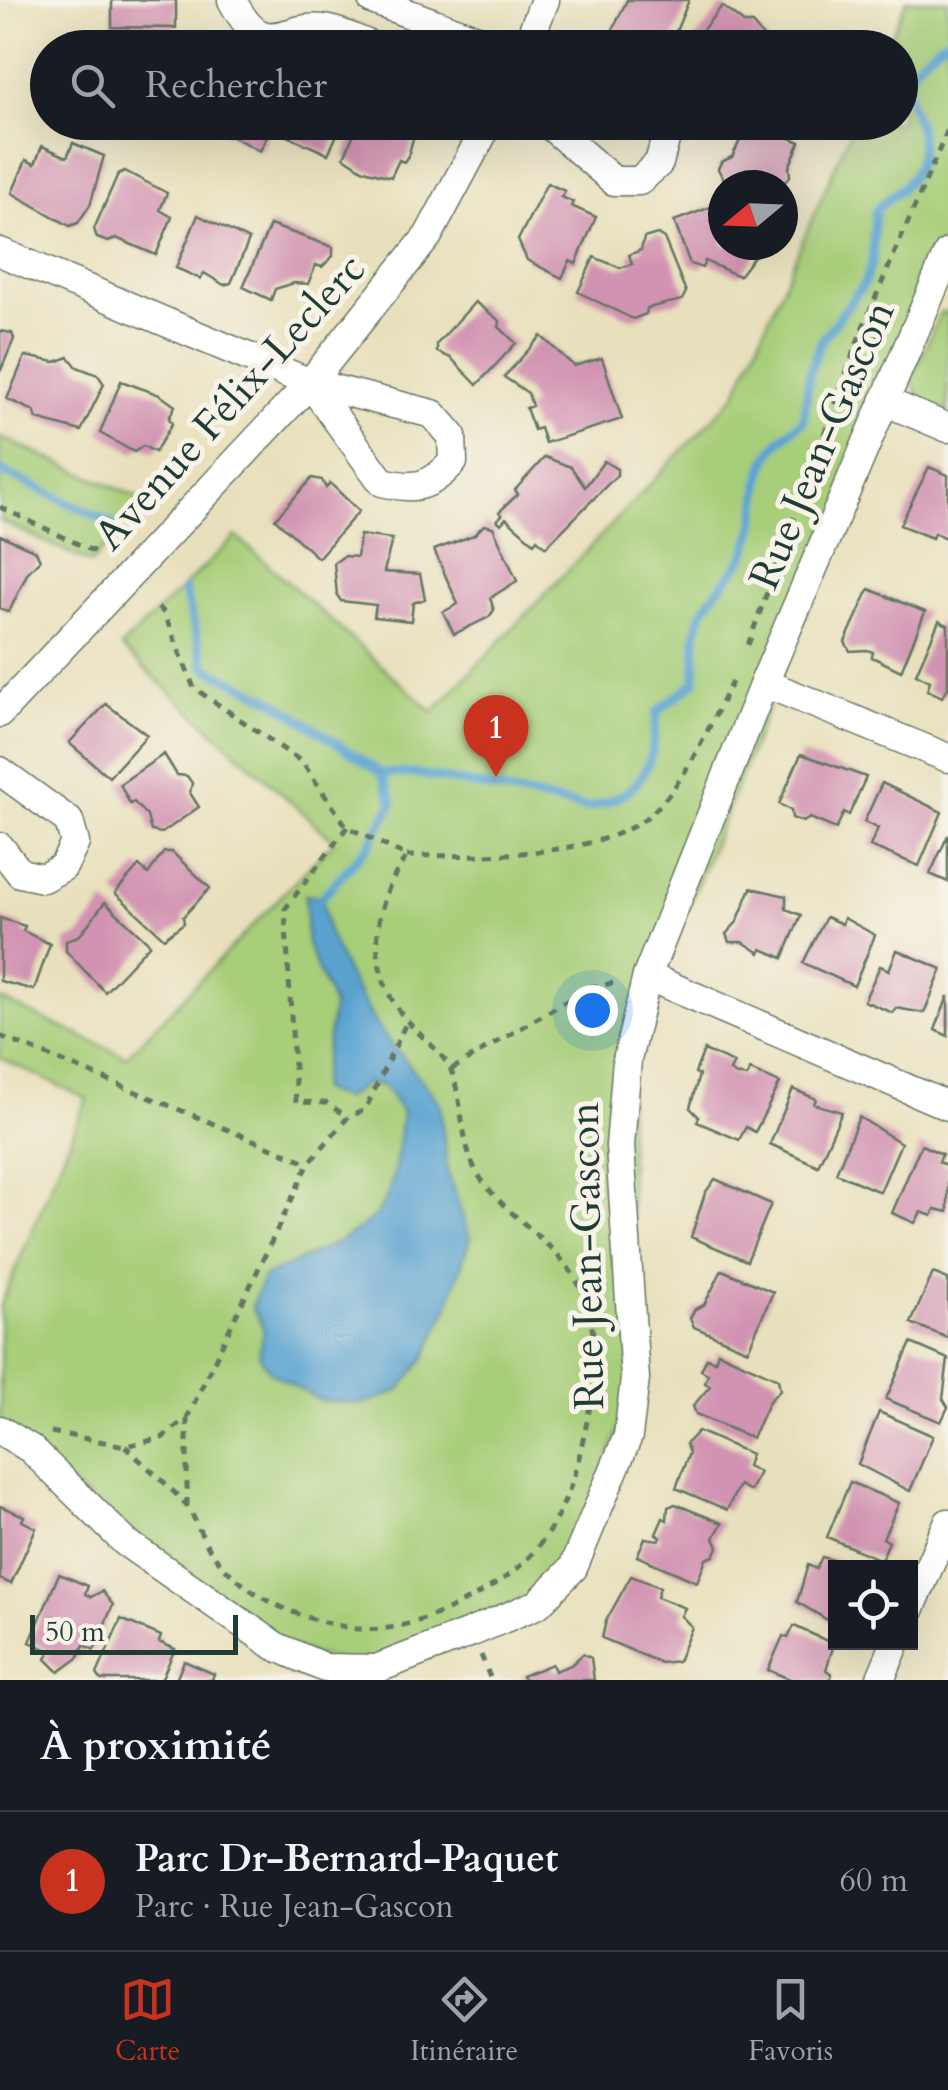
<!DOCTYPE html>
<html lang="fr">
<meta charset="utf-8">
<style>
:root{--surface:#171b24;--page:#242831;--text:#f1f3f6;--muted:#9ea1a6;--line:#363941;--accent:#c8321e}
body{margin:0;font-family:Cardo,serif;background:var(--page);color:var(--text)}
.controls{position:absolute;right:30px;bottom:30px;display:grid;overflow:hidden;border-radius:0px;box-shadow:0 10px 40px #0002}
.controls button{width:90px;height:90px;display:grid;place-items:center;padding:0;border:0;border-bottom:2px solid var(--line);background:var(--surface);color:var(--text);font:50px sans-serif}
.compass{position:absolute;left:708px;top:170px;width:90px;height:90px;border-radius:50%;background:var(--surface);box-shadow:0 10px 40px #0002;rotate:251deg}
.scale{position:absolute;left:30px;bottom:25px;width:208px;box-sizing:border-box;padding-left:10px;border:5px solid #1f3d34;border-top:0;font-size:28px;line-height:35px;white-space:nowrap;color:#1f3d34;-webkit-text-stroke:8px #f7f3e8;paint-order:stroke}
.you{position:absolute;left:592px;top:1010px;width:35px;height:35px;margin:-25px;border:8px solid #fff;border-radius:50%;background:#1a73e8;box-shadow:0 0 0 15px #1a73e833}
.badge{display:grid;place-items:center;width:65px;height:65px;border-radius:50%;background:var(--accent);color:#fff;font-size:32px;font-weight:700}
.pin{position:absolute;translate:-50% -82px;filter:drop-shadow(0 2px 5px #0008)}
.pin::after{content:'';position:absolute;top:52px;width:35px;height:30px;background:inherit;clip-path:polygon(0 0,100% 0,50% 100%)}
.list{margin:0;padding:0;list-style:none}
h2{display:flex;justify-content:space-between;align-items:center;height:130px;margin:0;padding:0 40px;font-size:42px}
h2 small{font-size:32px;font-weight:400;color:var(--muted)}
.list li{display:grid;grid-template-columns:65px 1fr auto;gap:30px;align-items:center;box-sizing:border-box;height:140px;padding:0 40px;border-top:2px solid var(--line)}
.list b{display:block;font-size:38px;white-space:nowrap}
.list p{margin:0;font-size:32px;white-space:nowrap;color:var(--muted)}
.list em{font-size:32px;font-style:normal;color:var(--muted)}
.icon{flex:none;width:55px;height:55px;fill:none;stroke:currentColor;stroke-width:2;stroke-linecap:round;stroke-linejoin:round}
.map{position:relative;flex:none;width:948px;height:1680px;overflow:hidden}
.search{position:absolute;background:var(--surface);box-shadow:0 10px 40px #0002;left:30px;right:30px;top:30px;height:110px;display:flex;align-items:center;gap:25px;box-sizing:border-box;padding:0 35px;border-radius:55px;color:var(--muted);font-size:38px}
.sheet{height:270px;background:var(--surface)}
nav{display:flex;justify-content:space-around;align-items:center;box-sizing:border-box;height:140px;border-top:2px solid var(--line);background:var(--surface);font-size:28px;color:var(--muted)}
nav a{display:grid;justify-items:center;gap:5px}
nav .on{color:var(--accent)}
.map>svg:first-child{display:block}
</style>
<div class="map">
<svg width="948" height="1680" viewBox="0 0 948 1680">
<rect width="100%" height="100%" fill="#f7f3e8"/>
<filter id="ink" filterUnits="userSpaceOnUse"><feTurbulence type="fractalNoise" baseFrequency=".01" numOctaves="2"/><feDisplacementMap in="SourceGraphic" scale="20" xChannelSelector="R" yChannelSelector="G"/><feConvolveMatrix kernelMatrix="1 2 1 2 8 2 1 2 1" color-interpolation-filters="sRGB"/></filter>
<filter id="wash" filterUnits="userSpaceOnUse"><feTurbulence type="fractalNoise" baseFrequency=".0048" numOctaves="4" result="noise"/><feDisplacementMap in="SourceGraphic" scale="40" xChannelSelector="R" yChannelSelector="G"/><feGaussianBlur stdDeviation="2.25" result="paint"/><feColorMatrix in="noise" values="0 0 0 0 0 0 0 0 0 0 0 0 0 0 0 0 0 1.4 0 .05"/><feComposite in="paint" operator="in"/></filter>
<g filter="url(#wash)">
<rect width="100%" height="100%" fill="#e8e0bc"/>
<!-- green -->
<path fill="#a7ce79" stroke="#638656" stroke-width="2.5" d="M907,0H948V257L627,1060L635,1379L573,1568L538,1604L376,1669L275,1646L0,1430V1307L87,1099L0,1058V999L126,1057L334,841L121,647L236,536L433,712L736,394L854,123L900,122V48L886,47Z
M948,311V414L924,403L911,380L940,313Z
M0,437L146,501L91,563L0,521Z"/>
<!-- water -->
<path fill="#5aa3d1" stroke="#3c7082" stroke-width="2.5" d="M305,895L322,897L328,932L348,976L377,1026L440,1103L447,1171L470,1238L447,1310L425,1358L399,1391L363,1404L319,1400L270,1372L259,1355L264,1330L252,1307L263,1278C292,1262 361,1237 379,1211C397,1185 398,1142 402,1112L384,1086L367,1083L344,1099L320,1090L333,1006L307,944Z"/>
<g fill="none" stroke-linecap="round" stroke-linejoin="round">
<!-- stream -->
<path stroke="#5aa3d1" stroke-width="9" d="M0,470L115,525
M184,589L205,667L276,702L381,773L393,802L369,845L322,897
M381,773L419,774L588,808C646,793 652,767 657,712L695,682C697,660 692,633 702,613C713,589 736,575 747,550C770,492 742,464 803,421L810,371L821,341L864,284L872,263L875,211C888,197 910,186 917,166C937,107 866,91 948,39"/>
</g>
<g id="blocks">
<!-- building -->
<path fill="#d193b1" d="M112,0H176V28L112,27Z
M627,0H689L669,48H619L607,42Z
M722,6L745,24H752L773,48H688Z
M225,122H274L260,151L221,130Z
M290,122H343L328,154L285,135Z
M359,122H418L408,156L404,162L399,160L391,177L364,170L344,157Z
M749,122H786L781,134L800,142L789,167L790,176L782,185H739L723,178L718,169L721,162L732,157Z
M73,143L104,156L90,205L78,223L70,226L12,193L26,160L35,164L42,146L67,157Z
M125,171L167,193L160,210L172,217L156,255L116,238L108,242L97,238L94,229L118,174Z
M547,183L565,191L561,197L573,202L571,206L596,217L576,264L570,261L562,278L527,260L518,240Z
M723,197V245H751L755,255L739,276L705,261L702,268L690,264L674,221L714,206Z
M198,215L249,240L231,283L224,285L204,273L201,279L176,268Z
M270,225L333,247V256L322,267L316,265L308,284L294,283L275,289L271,300L243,287Z
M657,234L664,238L686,292L682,300L647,308L646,314L633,319L578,292L594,257L620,268L632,264L629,255L641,250L644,238Z
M475,302L500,321L499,327L516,343L477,385L451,358L437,352V344Z
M0,331L12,333L14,339L0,372Z
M541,336L574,366L602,358L622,419L545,443L540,428L534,430L526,408L532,406L528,393L504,377Z
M25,356L55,362L69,357L77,367L98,375L104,384L81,431L37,419L34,411L7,399Z
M121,381L160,395L175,406L169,418L172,424L155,452L143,446L134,452L100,433Z
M545,457L571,467L585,487L604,461L617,469V475L546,547L537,539L534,543L506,518L501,524L497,520L502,515L499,512L518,494L515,490Z
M929,467L948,475V539L934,533L932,538L900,525Z
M312,478L322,480L326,488L330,483L359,511L318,558L275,519Z
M484,525L493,527L517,581L490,598L494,610L489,617L454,634L443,612L458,604L434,550L474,535Z
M0,535L36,551L40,560L28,572L9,612L0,608Z
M360,535L392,539L384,572L420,574L425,599L413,603L411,621L374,617L376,605L341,601L337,595L334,563L344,556L357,557Z
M869,589L925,612L901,671L872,657L873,652L867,650L850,651L845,642Z
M939,621L948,625V688L942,697L927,690L930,681L916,674Z
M106,704L147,735L109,777L69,743Z
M164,754L177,775L187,776L192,783L190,793L199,807L162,833L151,831L147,816L134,802L130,804L120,784Z
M801,754L866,777L849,815L844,812L836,829L810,818L803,822L792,818L791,810L779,804Z
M882,783L942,812L919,866L870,846L878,828L864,822Z
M948,835V882L930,874Z
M164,852H172L210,888L183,917L184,923L164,938L115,893L139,866L148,874Z
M751,888L786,896V909L801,915L783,958L762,949L760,953L743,942H729L726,934L737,922Z
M105,902L150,944L105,992L66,951V941L80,935Z
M826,917L842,924L844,918L875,935L854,986L803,963Z
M0,918L25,926L23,931L50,944L34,990L0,981Z
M897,950L942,969L924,1013L896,1008L893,1013L864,1001L880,966L889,970Z
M948,996V1036L935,1030Z
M704,1050L734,1063L730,1071L737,1075L747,1077L750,1070L780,1083L755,1132L746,1127L739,1140L697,1122L699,1117L690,1108L699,1075L695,1073Z
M793,1089L816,1099L814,1104L842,1112L818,1166L770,1144Z
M859,1117L901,1143L880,1192L836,1173Z
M921,1145L942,1154L939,1162L948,1166V1212L935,1209L932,1216L921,1212L915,1223L892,1213Z
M715,1179L771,1204L747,1261L691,1237L705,1193Z
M722,1270L773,1292L748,1350L694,1327L690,1318L695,1309L704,1305Z
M933,1273L948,1279V1338L911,1323Z
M911,1343L948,1359L943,1399L948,1407L941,1422L886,1399Z
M718,1352L778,1379L780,1390L769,1401L752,1438L696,1414L693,1406L710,1386L705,1383L708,1374L701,1370L707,1358L715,1361Z
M879,1412L933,1436L910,1491L858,1464Z
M698,1431L751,1454L747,1466L759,1472L750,1491L739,1485L727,1510L676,1488L689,1453L686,1444Z
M850,1482L899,1503L883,1538L889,1542L881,1560L827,1537Z
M675,1504L722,1523L714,1538L718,1547L714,1556L706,1559L697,1582L637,1556L645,1538L659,1540L661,1537L656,1534L663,1518L667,1520L668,1507Z
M0,1506L24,1516L22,1521L36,1528L11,1584L0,1579Z
M822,1557L841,1562L842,1568H836V1625L797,1602L808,1565L816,1569Z
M59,1574L88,1586L85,1594L91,1597L102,1591L113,1605L94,1650L84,1645L78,1658L59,1672L46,1659L50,1651L30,1642Z
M631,1576L660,1587L657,1597L685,1608L681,1616L692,1627L678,1661L661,1663L602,1638L606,1621Z
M121,1619L161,1636L159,1642L175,1649L161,1680H101L97,1674Z
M794,1626L834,1644L826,1670L832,1674L830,1680H792L768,1670L783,1636L788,1638Z
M583,1654L591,1658L594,1680H524L522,1676L552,1664L555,1671L571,1665Z
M184,1661L214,1674L212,1680H176Z"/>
</g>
</g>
<g filter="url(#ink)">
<use href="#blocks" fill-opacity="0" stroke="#657664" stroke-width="2.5"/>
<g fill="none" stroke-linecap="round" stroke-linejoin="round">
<defs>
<path id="street" d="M232,0C265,64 283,23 325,29C342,32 361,42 377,48
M372,0L477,39L485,48
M526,48L545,0
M546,122L614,181H639L659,163L667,133L661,122
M0,252L310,383L433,414L452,436L453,462C429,488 416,490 382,482L310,383
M884,401L948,428
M764,683L948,758
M0,713L310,383L428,236L489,122
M0,771L69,821L75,843L63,867L43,878L20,873L0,847
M647,976L948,1106
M0,1430L31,1449L125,1542L275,1646L325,1668L376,1669L472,1632L538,1604L573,1568L628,1436L635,1379L620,1146L627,1060L647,976L764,683L948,253
M910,1610L948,1523
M880,1680L896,1642"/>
</defs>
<!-- street casing -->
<use href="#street" stroke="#657664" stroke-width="31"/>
<!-- path -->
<path stroke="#657664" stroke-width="5" stroke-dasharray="8 8" stroke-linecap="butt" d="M862,329L881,337
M0,507L99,554
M748,645L862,329L948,129
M347,827L285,909L296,1102L326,1103L348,1117
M407,856C473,855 601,860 652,813C688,779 709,725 732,682
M0,1036L309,1163
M452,1069L590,987L620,982
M51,1432L125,1446L162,1438L187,1418L309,1163L348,1117L365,1110L407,1021
M125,1446C144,1465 167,1483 185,1504C196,1517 200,1536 210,1550C244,1597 296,1618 351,1628C401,1637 466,1604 506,1577C546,1549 568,1503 579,1457C592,1402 604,1349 583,1294C562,1241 499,1215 475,1169C461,1141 463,1103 452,1073C446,1055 421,1037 408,1022C365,974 370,907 407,856L347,827L302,762L194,688L164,613L154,604
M187,1506V1419
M481,1655L491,1680"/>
<!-- street -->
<use href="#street" stroke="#fff" stroke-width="28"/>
</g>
</g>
<g text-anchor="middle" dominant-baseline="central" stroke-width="10" stroke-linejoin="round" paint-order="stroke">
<!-- street labels -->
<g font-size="42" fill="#1f3d34" stroke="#f7f3e8">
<text transform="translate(230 402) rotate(-48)">Avenue Félix-Leclerc</text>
<text transform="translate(822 445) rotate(-67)">Rue Jean-Gascon</text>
<text transform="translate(587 1256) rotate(-91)">Rue Jean-Gascon</text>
</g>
</g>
</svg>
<div class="controls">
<button><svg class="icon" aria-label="locate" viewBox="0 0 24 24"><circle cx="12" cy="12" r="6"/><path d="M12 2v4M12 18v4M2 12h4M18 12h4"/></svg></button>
</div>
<svg class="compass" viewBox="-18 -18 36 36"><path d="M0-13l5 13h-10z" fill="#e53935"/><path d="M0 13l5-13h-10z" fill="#9ea1a6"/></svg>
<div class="scale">50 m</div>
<div class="you"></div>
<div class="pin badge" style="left:496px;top:777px">1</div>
<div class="search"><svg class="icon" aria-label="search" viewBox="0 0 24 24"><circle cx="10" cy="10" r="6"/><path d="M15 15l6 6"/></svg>Rechercher</div>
</div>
<section class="sheet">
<h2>À proximité<small></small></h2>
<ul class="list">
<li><span class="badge">1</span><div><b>Parc Dr-Bernard-Paquet</b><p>Parc · Rue Jean-Gascon</p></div><em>60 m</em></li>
</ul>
</section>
<nav>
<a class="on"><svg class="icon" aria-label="map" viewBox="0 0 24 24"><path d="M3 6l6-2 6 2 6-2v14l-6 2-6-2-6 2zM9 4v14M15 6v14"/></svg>Carte</a>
<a><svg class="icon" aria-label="directions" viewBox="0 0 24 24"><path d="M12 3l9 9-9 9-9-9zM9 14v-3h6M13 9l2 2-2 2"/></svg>Itinéraire</a>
<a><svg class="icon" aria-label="saved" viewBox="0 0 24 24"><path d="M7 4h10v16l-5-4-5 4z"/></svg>Favoris</a>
</nav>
